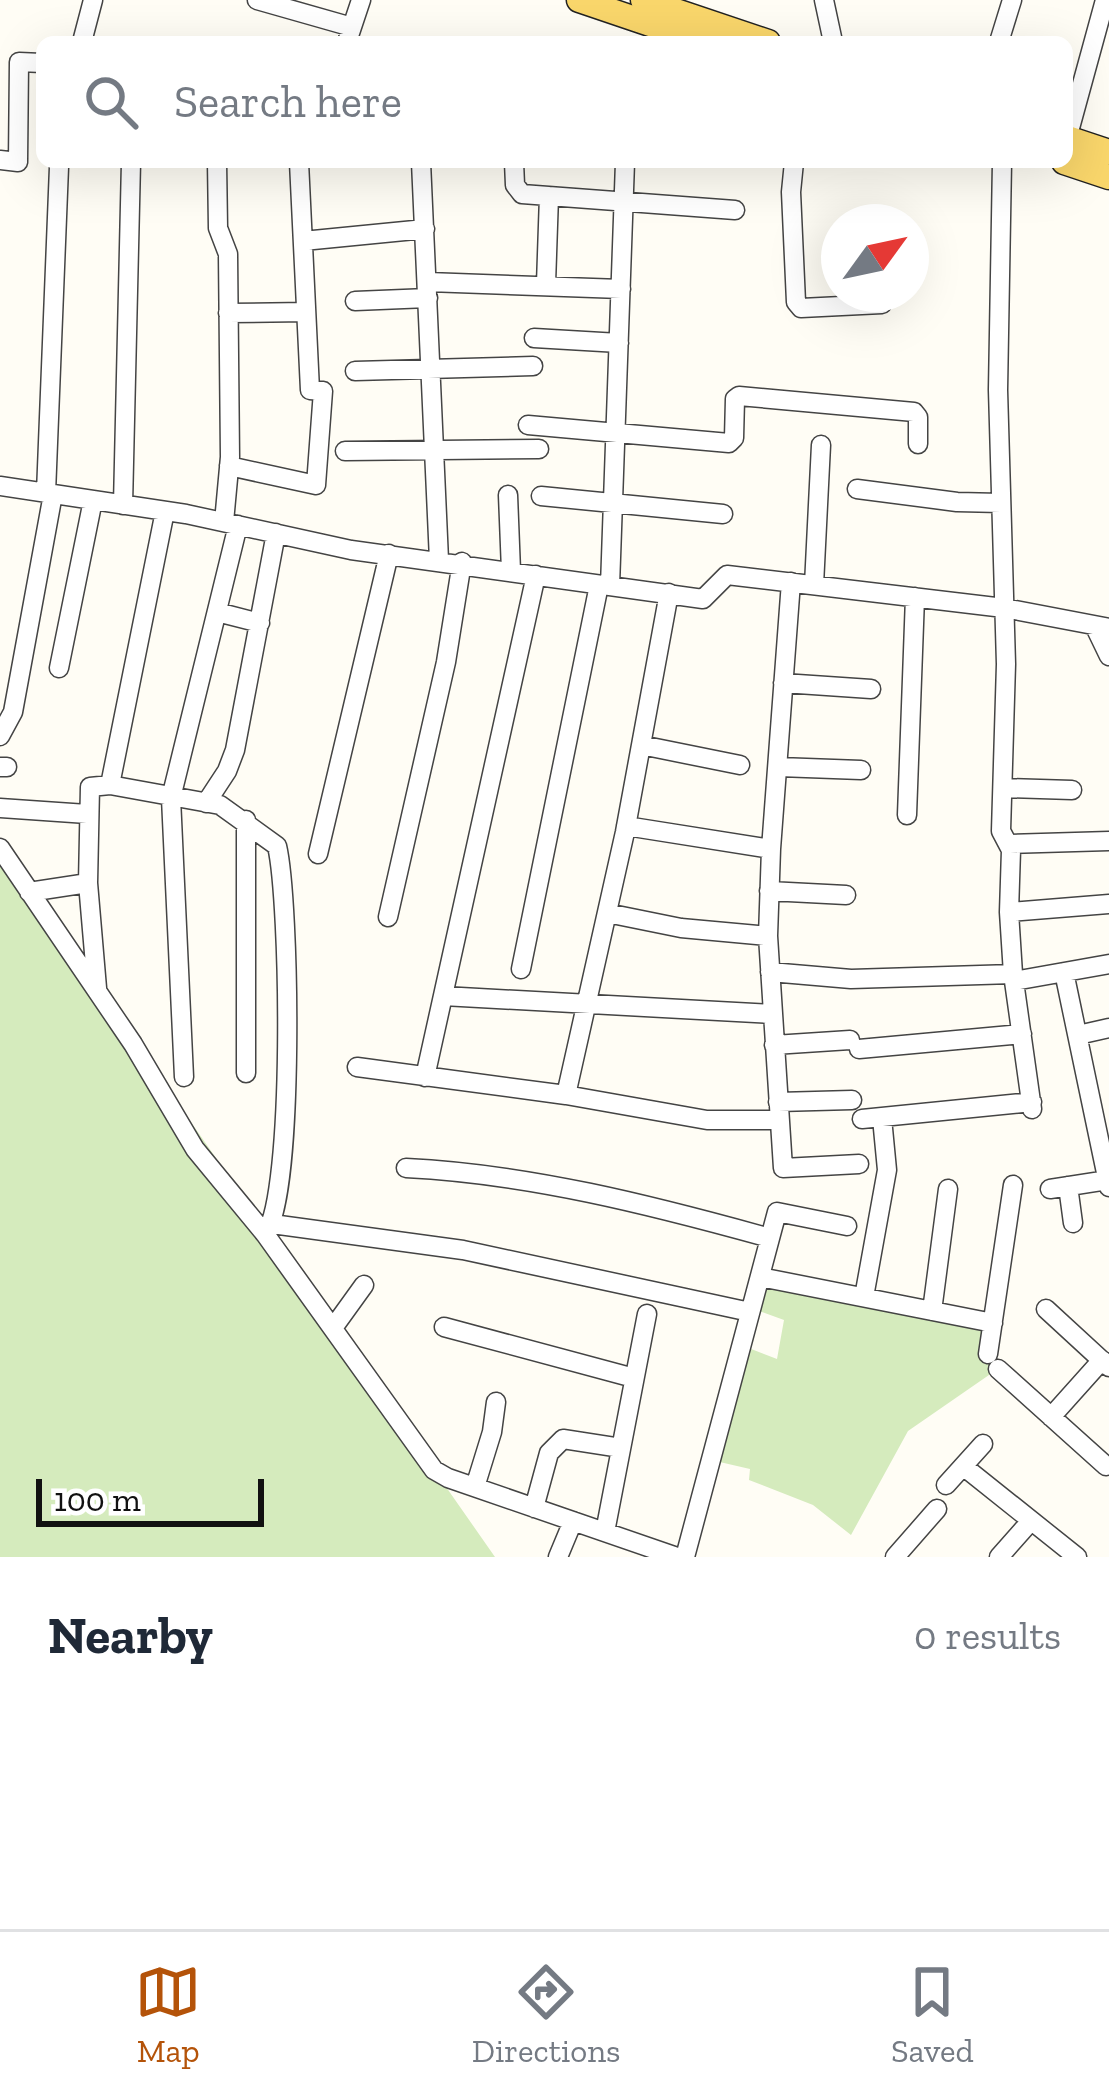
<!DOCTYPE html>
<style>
:root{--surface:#fff;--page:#f6f6f7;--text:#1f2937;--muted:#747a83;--line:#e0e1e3;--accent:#b45309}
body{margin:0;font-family:"Zilla Slab",serif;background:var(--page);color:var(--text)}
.compass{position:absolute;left:821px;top:204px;width:108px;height:108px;border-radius:50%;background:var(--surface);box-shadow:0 12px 48px #0002;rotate:57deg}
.scale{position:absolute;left:36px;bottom:30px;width:228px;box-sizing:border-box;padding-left:12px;border:6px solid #111;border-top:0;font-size:33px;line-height:42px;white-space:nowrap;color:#111;-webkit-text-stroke:9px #fff;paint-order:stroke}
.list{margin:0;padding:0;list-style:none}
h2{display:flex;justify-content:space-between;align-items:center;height:156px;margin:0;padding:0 48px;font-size:51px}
h2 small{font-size:39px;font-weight:400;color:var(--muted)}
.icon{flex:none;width:66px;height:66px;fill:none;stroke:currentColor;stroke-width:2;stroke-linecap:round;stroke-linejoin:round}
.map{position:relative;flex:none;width:1109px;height:1557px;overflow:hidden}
.search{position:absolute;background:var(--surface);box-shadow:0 12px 48px #0002;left:36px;right:36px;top:36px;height:132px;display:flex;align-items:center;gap:30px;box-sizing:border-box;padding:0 42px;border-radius:18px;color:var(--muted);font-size:45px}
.sheet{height:372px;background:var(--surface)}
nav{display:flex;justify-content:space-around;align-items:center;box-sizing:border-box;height:168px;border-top:3px solid var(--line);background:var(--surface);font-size:33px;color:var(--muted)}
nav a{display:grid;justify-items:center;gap:6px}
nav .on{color:var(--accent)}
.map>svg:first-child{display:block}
</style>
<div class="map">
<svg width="1109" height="1557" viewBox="0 0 1109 1557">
<rect width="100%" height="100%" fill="#fffdf5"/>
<!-- green -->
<path fill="#d5ebbd" d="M0,849L495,1557H0Z
M763,1277L993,1323L989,1354L1002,1366L908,1431L851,1535L813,1505L749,1480L750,1469L711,1460L741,1345L777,1359L784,1320L751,1308Z"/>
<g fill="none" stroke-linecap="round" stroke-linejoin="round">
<defs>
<path id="minor" d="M257,0L352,27
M824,0L833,42
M82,42L93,0
M347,42L361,0
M999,42L1012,0
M1067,139L1105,0
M0,160L18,162L19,62L42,63
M217,162L218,228L228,254L230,457L224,522
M421,162L439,560
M514,162L515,185L522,194L735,210
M794,162L791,192L796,302L801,308L882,304
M1002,162L998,390L1006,664L1001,831L1011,850L1009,912L1013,974L1032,1109
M303,241L425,229
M428,282L621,289
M546,284L549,196
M355,301L428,298
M228,313L306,312
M534,338L619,343
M355,371L533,366
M528,425L729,443L734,438L735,399L739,396L914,412L918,417V444
M345,451L539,449
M229,466L316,485L323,391L310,390L299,162
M0,486L186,514L351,550L703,599L727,575L1004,608L1109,628
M857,489L957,502L1001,503
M46,493L59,167
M508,495L511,571
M541,496L723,514
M123,505L131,162
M791,582L771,849L768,936L783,1168L859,1164
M814,585L821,445
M610,586L625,162
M217,612L260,623
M1095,627L1109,656
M59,668L93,500
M783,683L871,689
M0,736L13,712L53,494
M641,745L740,765
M0,767H7
M779,767L861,770
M110,785L165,511
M1004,788L1072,790
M206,803L227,771L235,750L276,533
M0,808L87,814
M907,815L915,597
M246,820V1073
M626,826L771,849
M1010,844L1109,841
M0,848L133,1044L195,1149L265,1234L434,1470L448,1478L677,1557
M318,854L389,554
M769,891L846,895
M29,892L88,883
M1009,912L1109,904
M607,913L681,928L768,936
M388,917L446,662L462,562
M521,969L599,585
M770,972L851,979L1013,974
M1064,972L1109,1187
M1014,981L1109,964
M97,988L88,883L90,787L110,785L220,805L277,846C290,901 295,1195 265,1234
M443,996L772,1014
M1078,1035L1109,1028
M774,1045L850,1040
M859,1049L1022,1034
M357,1067L566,1095L707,1120H779
M184,1077L171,798L238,525
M425,1077L536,575
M566,1095L625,832L669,593
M778,1102L852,1100
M862,1119L1032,1102
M406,1168C529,1174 651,1205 770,1238
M1068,1186L1073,1223
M1050,1189L1108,1180
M272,1224L463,1250L750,1312
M760,1277L993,1323
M864,1297L887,1170L882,1118
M1046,1309L1109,1367
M932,1311L948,1189
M444,1327L634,1378
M333,1328L364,1285
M988,1354L1013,1185
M998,1369L1106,1466
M1051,1417L1102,1360
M963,1466L1077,1557
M946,1485L983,1444
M475,1487L492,1432L496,1402
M534,1508L549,1453L563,1439L621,1448
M605,1532L647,1314
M558,1557L573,1521
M685,1557L777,1212L847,1226
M895,1557L937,1509
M999,1557L1029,1523"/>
<path id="major" d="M579,0L703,42
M643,0L768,42
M1067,138L1109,152
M1064,162L1109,177"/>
</defs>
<!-- minor casing -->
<use href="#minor" stroke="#444" stroke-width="21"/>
<!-- major casing -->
<use href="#major" stroke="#222" stroke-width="27"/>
<!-- minor -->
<use href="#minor" stroke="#fff" stroke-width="18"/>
<!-- major -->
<use href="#major" stroke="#f9d66b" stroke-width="24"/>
</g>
</svg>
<svg class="compass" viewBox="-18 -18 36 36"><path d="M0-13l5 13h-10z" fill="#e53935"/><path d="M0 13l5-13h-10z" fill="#747a83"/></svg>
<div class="scale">100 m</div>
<div class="search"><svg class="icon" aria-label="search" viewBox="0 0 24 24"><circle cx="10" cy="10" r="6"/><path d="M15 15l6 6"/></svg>Search here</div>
</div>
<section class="sheet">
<h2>Nearby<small>0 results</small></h2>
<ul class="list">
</ul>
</section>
<nav>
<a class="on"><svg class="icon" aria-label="map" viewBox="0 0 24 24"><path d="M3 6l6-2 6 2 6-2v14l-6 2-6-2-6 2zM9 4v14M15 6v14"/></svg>Map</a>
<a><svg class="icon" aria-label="directions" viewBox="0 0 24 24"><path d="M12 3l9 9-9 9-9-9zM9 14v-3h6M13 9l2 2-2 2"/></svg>Directions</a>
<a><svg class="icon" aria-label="saved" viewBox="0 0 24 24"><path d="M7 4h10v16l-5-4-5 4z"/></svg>Saved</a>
</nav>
